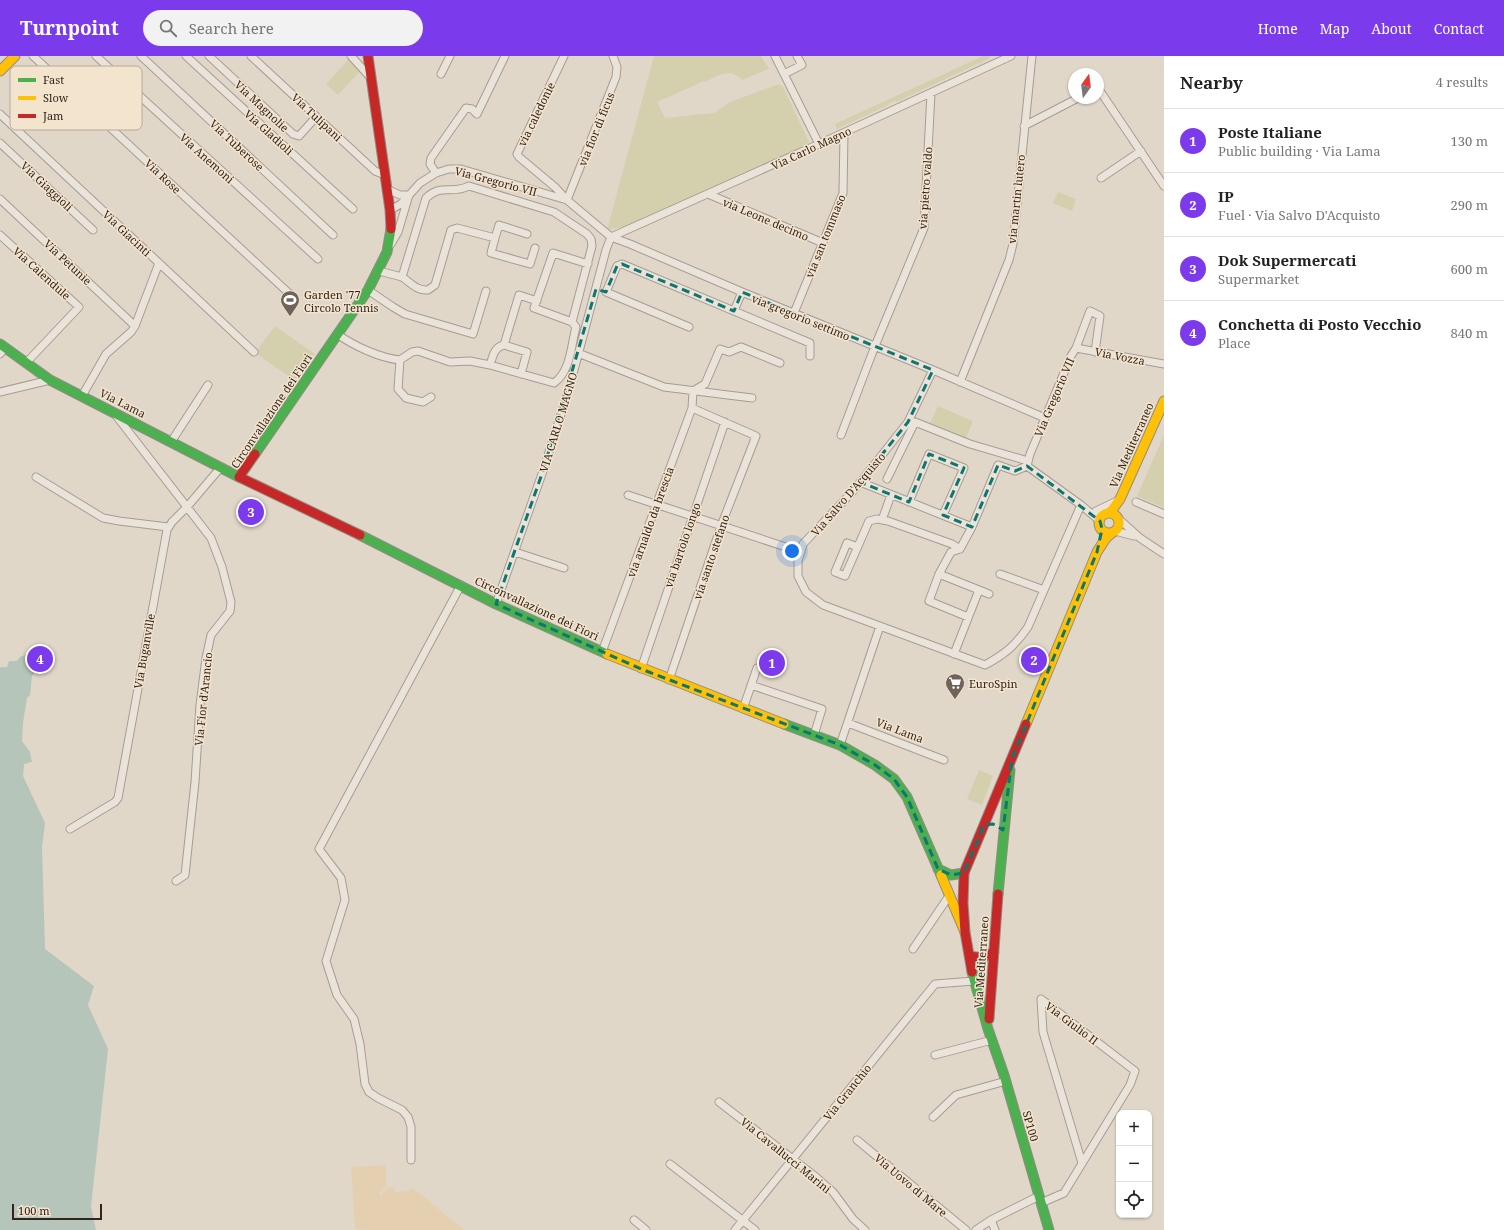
<!DOCTYPE html>
<meta charset="utf-8">
<style>
:root{--surface:#fff;--page:#f2f2f2;--text:#222;--muted:#767676;--line:#e0e0e0;--accent:#7c3aed}
body{margin:0;font-family:"Noto Serif",serif;background:var(--page);color:var(--text)}
.controls{position:absolute;right:12px;bottom:12px;display:grid;overflow:hidden;border-radius:8px;box-shadow:0 1px 3px #0004}
.controls button{width:36px;height:36px;display:grid;place-items:center;padding:0;border:0;border-bottom:1px solid var(--line);background:var(--surface);color:var(--text);font:20px sans-serif}
.compass{position:absolute;left:1068px;top:12px;width:36px;height:36px;border-radius:50%;background:var(--surface);box-shadow:0 1px 3px #0004;rotate:14deg}
.scale{position:absolute;left:12px;bottom:10px;width:90px;box-sizing:border-box;padding-left:4px;border:2px solid #33241c;border-top:0;font-size:11px;line-height:14px;white-space:nowrap;color:#33241c;-webkit-text-stroke:3px #f3e4ce;paint-order:stroke}
.you{position:absolute;left:792px;top:495px;width:14px;height:14px;margin:-10px;border:3px solid #fff;border-radius:50%;background:#1a73e8;box-shadow:0 0 0 6px #1a73e833}
.badge{display:grid;place-items:center;width:26px;height:26px;border-radius:50%;background:var(--accent);color:#fff;font-size:13px;font-weight:700}
.pin{position:absolute;translate:-50% -50%;border:2px solid #fff;box-shadow:0 1px 4px #0006}
.list{margin:0;padding:0;list-style:none}
h2{display:flex;justify-content:space-between;align-items:center;height:52px;margin:0;padding:0 16px;font-size:17px}
h2 small{font-size:13px;font-weight:400;color:var(--muted)}
.list li{display:grid;grid-template-columns:26px 1fr auto;gap:12px;align-items:center;box-sizing:border-box;height:64px;padding:0 16px;border-top:1px solid var(--line)}
.list b{display:block;font-size:15px;white-space:nowrap}
.list p{margin:0;font-size:13px;white-space:nowrap;color:var(--muted)}
.list em{font-size:13px;font-style:normal;color:var(--muted)}
.icon{flex:none;width:22px;height:22px;fill:none;stroke:currentColor;stroke-width:2;stroke-linecap:round;stroke-linejoin:round}
.map{position:relative;flex:none;width:1164px;height:1174px;overflow:hidden}
header{display:flex;align-items:center;gap:24px;box-sizing:border-box;height:56px;padding:0 20px;background:var(--accent);color:#fff}
header strong{font-size:19px}
nav{display:flex;gap:22px;margin-inline-start:auto;font-size:14px}
.search{width:280px;height:36px;background:var(--page);display:flex;align-items:center;gap:10px;box-sizing:border-box;padding:0 14px;border-radius:22px;color:var(--muted);font-size:15px}
main{display:flex}
aside{flex:1;background:var(--surface)}
.map>svg:first-child{display:block}
</style>
<header>
<strong>Turnpoint</strong>
<div class="search"><svg class="icon" aria-label="search" viewBox="0 0 24 24"><circle cx="10" cy="10" r="6"/><path d="M15 15l6 6"/></svg>Search here</div>
<nav><a>Home</a><a>Map</a><a>About</a><a>Contact</a></nav>
</header>
<main>
<div class="map">
<svg width="1164" height="1174" viewBox="0 0 1164 1174">
<rect width="100%" height="100%" fill="#e1d7c9"/>
<!-- green -->
<path fill="#d4cfac" d="M654,0H761L769,13L742,24C730,11 718,20 705,26L704,25L657,46L665,62L714,57L730,46L779,28L783,31L809,86L807,89L630,168L623,171L607,174Z
M983,0H990L988,3L896,46L895,45L888,48V49L837,73L835,68Z
M349,3L361,14L338,39L326,28Z
M1058,136L1076,143L1072,155L1053,147Z
M275,270L315,298L296,325L255,297Z
M938,350L973,365L965,384L929,369Z
M1164,379V452L1137,440Z
M979,714L993,720L982,749L967,743Z"/>
<!-- sand -->
<path fill="#e4d0b0" d="M34,592C43,595 48,606 42,614C35,608 38,599 26,597L29,594Z
M386,1109V1130L379,1137L381,1139L387,1132L394,1131V1136L409,1135V1133L411,1132L421,1138L449,1162L458,1168L460,1171L466,1174H367L355,1173L351,1111Z"/>
<!-- water -->
<path fill="#b5c5b9" d="M30,597C36,601 37,605 39,611L32,620L30,639L27,642L23,667L22,685L30,696L32,706L24,708L23,720L45,767L42,791L45,893L94,930L88,949L108,993L91,1151L96,1174H0V612L1,611H7L9,605H17L20,601Z"/>
<g fill="none" stroke-linecap="round" stroke-linejoin="round">
<defs>
<path id="street" d="M33,0L293,241
M96,0L318,203
M141,0L333,179
M186,0L353,153
M209,0L293,78L299,80L316,61
M251,0L375,115L385,119
M351,0L370,21
M564,0L517,98L519,101L556,132L567,144L611,181L630,188L742,236L933,314L1045,362
M775,0L819,88
M441,18L450,0
M784,18L802,9L797,0
M1098,32L1164,130
M0,58L254,296
M1024,70L1078,42
M0,87L93,174
M436,117L430,108L431,102L466,52L472,53L477,58L505,0
M1101,122L1141,95
M387,133L400,139H409L398,176L391,188
M708,138L823,187
M0,143L135,270
M567,144L616,21L617,11L613,0
M390,154L401,148L420,127L436,117L449,113H461L567,144
M0,179L79,251L26,307
M495,182L491,197L530,208L535,192
M402,221C411,227 417,235 428,234L435,229L451,174L457,172L495,182L499,169L527,178
M368,234L393,251L405,258L473,278L486,235
M734,255L742,236
M794,257L843,137L844,77
M572,266L534,252L553,197L588,208
M689,271L606,236L617,210L622,208L810,287V300
M337,278C354,290 380,302 400,304L412,296L418,295L450,306L470,305L490,309L554,327C571,315 571,289 576,271L572,266L592,190L591,183L587,178L554,156L469,130C451,139 442,127 426,142L402,221L379,215
M1076,292L1164,308
M1095,296L1100,260L1090,255L1076,292L1071,300L1030,398L1027,410L1081,449L1100,465
M578,297L664,331L752,342
M0,298L5,292
M400,304L398,333L406,342L423,346L431,341
M490,309C493,300 494,291 504,289
M933,314L908,366L855,433L803,488L798,505V520L806,536L823,549L985,609C1005,598 1015,590 1028,571L1081,449
M521,318L527,296L504,289L519,239L537,245
M960,326L1009,204L1013,188L1032,0
M0,336L50,324
M82,340L106,298L131,276L135,270L159,207
M114,357L211,482L222,511L231,546L230,555L211,579L206,602L200,649L195,726L185,819L176,825
M841,379L875,290L924,172L931,37
M171,386L208,329
M36,421L103,462L119,465L168,471
M887,423L915,366L970,388L1028,405
M860,426L972,471
M628,439L801,496
M909,446L929,398L964,412L943,459
M1136,446L1164,458
M1096,455L1117,445
M1119,463L1140,482L1164,498
M882,464L891,439
M1115,475L1134,480
M858,491L847,487L835,516L845,520L869,465L877,463L888,465L952,488L960,493
M960,493L972,471L998,409L1015,415L1027,410
M515,496L564,512
M939,518L951,496L960,493
M1000,518L1044,534
M496,548L543,415L569,333L606,194L611,181L819,88L1011,0
M968,561L929,545L939,518L989,538
M602,596L692,352L693,335L705,328L720,293L729,296L741,291L780,307
M954,598L979,534
M641,613L725,366
M669,624L721,470L756,380L692,352
M751,629L822,653L814,679
M743,653L757,612
M848,667L944,704
M840,689L880,570
M70,773L115,746L118,742L167,474L172,466L187,451L221,411
M913,893L949,840
M935,999L992,984
M719,1046L816,1121L833,1136L853,1163L865,1174
M933,1061L956,1039L1006,1025
M857,1084L966,1174
M411,1104V1071L408,1061L402,1054L378,1042L369,1036L365,1028L360,988L354,963L337,939L326,905L345,844L341,822L319,793L461,529
M670,1108L755,1174
M1041,1147L1064,1137L1130,1029L1135,1015L1041,943L1043,976L1082,1107
M634,1164L646,1174
M991,1164L995,1174
M735,1174L935,928L974,925
M976,1174L991,1164L1039,1140"/>
<path id="fast" d="M0,288L50,324L239,421
M255,398L368,234L387,196L391,173
M360,479L496,548L607,598
M784,668L840,689L875,709L894,723L907,741L941,819
M938,813L951,819L964,817
M998,838L1010,714
M972,916L988,973L1004,1019L1049,1174"/>
<path id="slow" d="M0,15L15,0
M1108,457L1112,454L1120,443L1164,345
M1099 467a10 10 0 1 1 20 0a10 10 0 1 1-20 0Z
M607,598L784,668
M1026,668L1097,496L1106,482L1113,476
M941,819L965,876"/>
<path id="jam" d="M368,0L390,154L391,173
M255,398L239,421L360,479
M970,900L982,902L994,896
M972,916L965,876L963,847L964,817L1026,668
M989,963L998,838"/>
</defs>
<!-- street casing -->
<use href="#street" stroke="#a69c93" stroke-width="9"/>
<!-- fast casing -->
<use href="#fast" stroke="#958c83" stroke-width="11"/>
<!-- slow casing -->
<use href="#slow" stroke="#958c83" stroke-width="11"/>
<!-- jam casing -->
<use href="#jam" stroke="#958c83" stroke-width="11"/>
<!-- street -->
<use href="#street" stroke="#eae3da" stroke-width="7"/>
<!-- fast -->
<use href="#fast" stroke="#4caf50" stroke-width="9"/>
<!-- slow -->
<use href="#slow" stroke="#ffc107" stroke-width="9"/>
<!-- jam -->
<use href="#jam" stroke="#c62828" stroke-width="9"/>
</g>
<!-- marked area -->
<path fill="none" stroke="#0f766e" stroke-width="3" stroke-dasharray="8 5" stroke-linejoin="round" d="M622,208L734,255L742,236L933,314L908,366L860,426L909,446L929,398L964,412L943,459L972,471L998,409L1015,415L1027,410L1100,465L1102,473L1097,496L1012,703L1003,774L993,768L984,769L964,817L951,819L938,813L907,741L894,723L875,709L840,689L641,613L496,548L543,415L596,233L606,236L617,210Z"/>
<!-- icons -->
<defs>
<symbol id="stadium-pin" viewBox="-11 -11 22 30"><path d="M0 17L-7.5 6A9.5 9.5 0 1 1 7.5 6Z" fill="#706359" stroke="#f3e4ce"/><path d="M0-5a6.5 5 0 1 0 0 10a6.5 5 0 1 0 0-10ZM-3.5-1.8h7v3.6h-7Z" fill="#fff"/></symbol>
<symbol id="supermarket-pin" viewBox="-11 -11 22 30"><path d="M0 17L-7.5 6A9.5 9.5 0 1 1 7.5 6Z" fill="#706359" stroke="#f3e4ce"/><path d="M-6-5.5h2.5l.6 2H6L4.5 2H-2.5L-4.4-4H-6ZM-1.5 3.2a1.3 1.3 0 1 0 .1 0ZM3 3.2a1.3 1.3 0 1 0 .1 0Z" fill="#fff"/></symbol>
</defs>
<g fill-rule="evenodd">
<use href="#stadium-pin" x="279" y="233" width="22" height="30"/>
<use href="#supermarket-pin" x="944" y="616" width="22" height="30"/>
</g>
<g text-anchor="middle" dominant-baseline="central" stroke-width="3" stroke-linejoin="round" paint-order="stroke">
<!-- street labels -->
<g font-size="11" fill="#33241c" stroke="#f3e4ce">
<text transform="translate(262 50) rotate(43)">Via Magnolie</text>
<text transform="translate(536 58) rotate(-64)">via caledonie</text>
<text transform="translate(317 61) rotate(43)">Via Tulipani</text>
<text transform="translate(596 73) rotate(-68)">via fior di ficus</text>
<text transform="translate(269 76) rotate(42)">Via Gladioli</text>
<text transform="translate(237 89) rotate(43)">Via Tuberose</text>
<text transform="translate(811 92) rotate(-25)">Via Carlo Magno</text>
<text transform="translate(207 102) rotate(42)">Via Anemoni</text>
<text transform="translate(163 120) rotate(43)">Via Rose</text>
<text transform="translate(496 125) rotate(15)">Via Gregorio VII</text>
<text transform="translate(47 130) rotate(43)">Via Giaggioli</text>
<text transform="translate(925 132) rotate(-86)">via pietro valdo</text>
<text transform="translate(1016 143) rotate(-84)">via martin lutero</text>
<text transform="translate(766 163) rotate(23)">via Leone decimo</text>
<text transform="translate(127 177) rotate(43)">Via Giacinti</text>
<text transform="translate(825 180) rotate(-68)">via san tommaso</text>
<text transform="translate(68 206) rotate(43)">Via Petunie</text>
<text transform="translate(42 217) rotate(42)">Via Calendule</text>
<text transform="translate(801 261) rotate(22)">via gregorio settimo</text>
<text transform="translate(1120 300) rotate(11)">Via Vozza</text>
<text transform="translate(1054 341) rotate(-67)">Via Gregorio VII</text>
<text transform="translate(123 347) rotate(27)">Via Lama</text>
<text transform="translate(271 355) rotate(-56)">Circonvallazione dei Fiori</text>
<text transform="translate(558 366) rotate(-73)">VIA CARLO MAGNO</text>
<text transform="translate(1131 389) rotate(-66)">Via Mediterraneo</text>
<text transform="translate(848 438) rotate(-49)">Via Salvo D'Acquisto</text>
<text transform="translate(650 466) rotate(-70)">via arnaldo da brescia</text>
<text transform="translate(682 489) rotate(-71)">via bartolo longo</text>
<text transform="translate(711 501) rotate(-71)">via santo stefano</text>
<text transform="translate(537 552) rotate(25)">Circonvallazione dei Fiori</text>
<text transform="translate(144 595) rotate(-80)">Via Buganville</text>
<text transform="translate(203 643) rotate(-84)">Via Fior d'Arancio</text>
<text transform="translate(900 674) rotate(21)">Via Lama</text>
<text transform="translate(981 906) rotate(-86)">Via Mediterraneo</text>
<text transform="translate(1072 967) rotate(37)">Via Giulio II</text>
<text transform="translate(847 1036) rotate(-51)">Via Granchio</text>
<text transform="translate(1031 1070) rotate(74)">SP100</text>
<text transform="translate(786 1099) rotate(39)">Via Cavallucci Marini</text>
<text transform="translate(911 1129) rotate(40)">Via Uovo di Mare</text>
</g>
<!-- poi labels -->
<g font-size="11" fill="#33241c" stroke="#f3e4ce" text-anchor="start">
<text x="304" y="238">Garden '77<tspan x="304" dy="13">Circolo Tennis</tspan></text>
<text x="969" y="627">EuroSpin</text>
</g>
</g>
<!-- legend -->
<rect x="10" y="10" width="132" height="64" rx="6" fill="#f3e4ce" stroke="#b9aa99" stroke-width="1"/>
<rect x="18" y="22" width="18" height="4" fill="#4caf50"/>
<rect x="18" y="40" width="18" height="4" fill="#ffc107"/>
<rect x="18" y="58" width="18" height="4" fill="#c62828"/>
<g font-size="11" fill="#33241c">
<text x="43" y="28">Fast</text>
<text x="43" y="46">Slow</text>
<text x="43" y="64">Jam</text>
</g>
</svg>
<div class="controls">
<button>+</button>
<button>−</button>
<button><svg class="icon" aria-label="locate" viewBox="0 0 24 24"><circle cx="12" cy="12" r="6"/><path d="M12 2v4M12 18v4M2 12h4M18 12h4"/></svg></button>
</div>
<svg class="compass" viewBox="-18 -18 36 36"><path d="M0-13l5 13h-10z" fill="#e53935"/><path d="M0 13l5-13h-10z" fill="#767676"/></svg>
<div class="scale">100 m</div>
<div class="you"></div>
<div class="pin badge" style="left:772px;top:607px">1</div>
<div class="pin badge" style="left:1034px;top:604px">2</div>
<div class="pin badge" style="left:251px;top:456px">3</div>
<div class="pin badge" style="left:40px;top:603px">4</div>
</div>
<aside>
<h2>Nearby<small>4 results</small></h2>
<ul class="list">
<li><span class="badge">1</span><div><b>Poste Italiane</b><p>Public building · Via Lama</p></div><em>130 m</em></li>
<li><span class="badge">2</span><div><b>IP</b><p>Fuel · Via Salvo D'Acquisto</p></div><em>290 m</em></li>
<li><span class="badge">3</span><div><b>Dok Supermercati</b><p>Supermarket</p></div><em>600 m</em></li>
<li><span class="badge">4</span><div><b>Conchetta di Posto Vecchio</b><p>Place</p></div><em>840 m</em></li>
</ul>
</aside>
</main>
